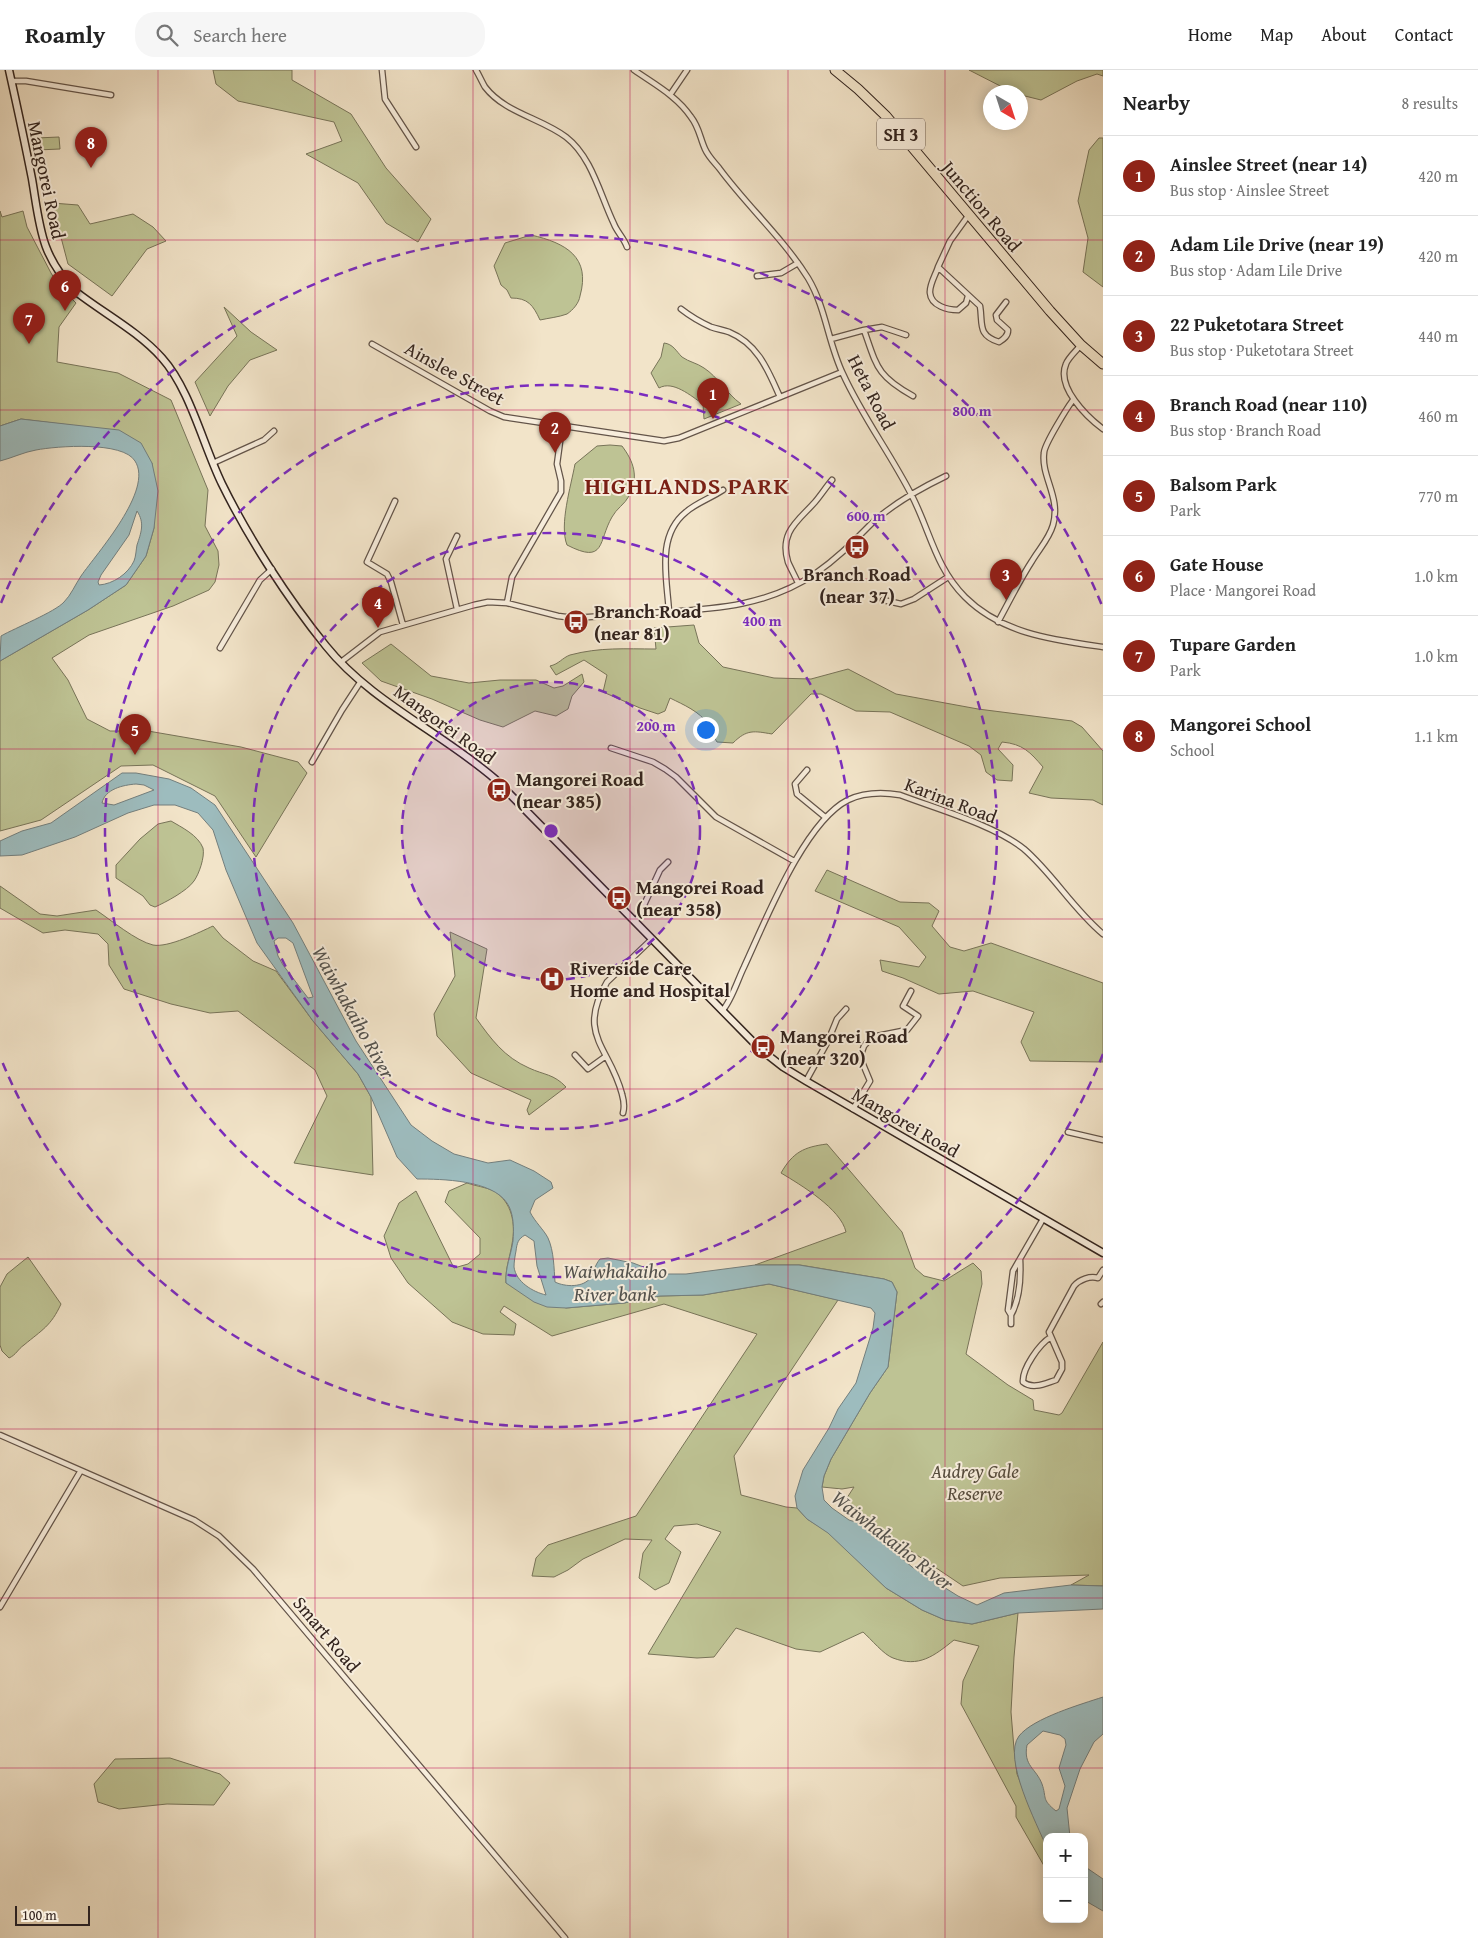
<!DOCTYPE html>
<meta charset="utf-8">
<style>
:root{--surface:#fff;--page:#f6f6f6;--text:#222;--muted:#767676;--line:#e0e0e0;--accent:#8f2418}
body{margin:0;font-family:"Gentium Book Plus",serif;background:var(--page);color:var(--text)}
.controls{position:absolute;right:15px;bottom:15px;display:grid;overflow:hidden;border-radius:10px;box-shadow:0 2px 12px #0003}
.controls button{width:45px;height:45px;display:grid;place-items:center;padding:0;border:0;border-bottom:1px solid var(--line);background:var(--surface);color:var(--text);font:25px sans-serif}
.compass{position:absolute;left:983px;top:15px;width:45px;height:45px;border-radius:50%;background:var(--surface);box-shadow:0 2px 12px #0003;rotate:141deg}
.scale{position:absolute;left:15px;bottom:12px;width:75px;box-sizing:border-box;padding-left:5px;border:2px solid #33241e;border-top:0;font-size:14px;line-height:18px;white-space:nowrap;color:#33241e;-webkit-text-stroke:4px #f7eddc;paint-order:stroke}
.you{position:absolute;left:705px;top:659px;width:18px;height:18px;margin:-12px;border:4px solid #fff;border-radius:50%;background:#1a73e8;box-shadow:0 0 0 8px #1a73e833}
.badge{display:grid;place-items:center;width:32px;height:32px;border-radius:50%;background:var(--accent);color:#fff;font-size:16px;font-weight:700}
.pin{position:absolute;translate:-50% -41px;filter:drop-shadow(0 1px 2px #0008)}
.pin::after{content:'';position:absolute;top:26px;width:18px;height:15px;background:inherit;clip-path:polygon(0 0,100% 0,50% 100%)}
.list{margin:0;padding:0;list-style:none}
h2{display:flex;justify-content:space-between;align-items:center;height:65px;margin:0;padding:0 20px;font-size:21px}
h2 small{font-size:16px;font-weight:400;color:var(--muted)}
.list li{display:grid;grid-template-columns:32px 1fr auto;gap:15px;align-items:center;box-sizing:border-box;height:80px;padding:0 20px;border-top:1px solid var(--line)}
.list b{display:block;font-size:19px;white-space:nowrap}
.list p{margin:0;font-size:16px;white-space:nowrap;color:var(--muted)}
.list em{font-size:16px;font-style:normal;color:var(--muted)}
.icon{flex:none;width:28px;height:28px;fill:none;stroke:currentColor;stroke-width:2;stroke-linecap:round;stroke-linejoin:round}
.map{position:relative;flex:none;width:1103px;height:1868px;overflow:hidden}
header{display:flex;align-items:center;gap:30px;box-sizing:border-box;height:70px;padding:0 25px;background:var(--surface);border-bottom:1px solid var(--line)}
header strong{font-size:24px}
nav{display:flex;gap:28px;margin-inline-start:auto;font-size:18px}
.search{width:350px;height:45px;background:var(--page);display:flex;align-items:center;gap:12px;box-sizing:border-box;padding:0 18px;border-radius:20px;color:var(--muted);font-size:19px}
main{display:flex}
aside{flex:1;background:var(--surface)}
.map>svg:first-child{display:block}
</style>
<header>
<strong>Roamly</strong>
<div class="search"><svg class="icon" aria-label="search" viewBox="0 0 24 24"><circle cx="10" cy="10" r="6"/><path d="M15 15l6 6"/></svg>Search here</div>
<nav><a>Home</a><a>Map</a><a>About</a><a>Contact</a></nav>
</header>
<main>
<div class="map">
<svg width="1103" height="1868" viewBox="0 0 1103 1868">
<rect width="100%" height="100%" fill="#f2e4c9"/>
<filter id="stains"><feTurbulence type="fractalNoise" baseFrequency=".004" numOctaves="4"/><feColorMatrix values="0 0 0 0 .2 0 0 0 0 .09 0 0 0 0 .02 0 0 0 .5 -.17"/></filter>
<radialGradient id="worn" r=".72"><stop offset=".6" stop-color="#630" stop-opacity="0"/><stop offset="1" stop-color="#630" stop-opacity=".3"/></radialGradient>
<!-- green -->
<path fill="#bec394" stroke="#787459" d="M213,0H292V10L351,44L386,98L431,149L418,172L386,153L358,113L306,84L342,71L334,52L238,31L216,14Z
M969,0H1103V6L1097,4L1077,11L1041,30L1021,25V22H1012Z
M59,67L60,79L37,80L36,68Z
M1099,68H1103V217L1083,202L1088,168L1078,131L1089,80Z
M52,133L78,135L90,154L133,144L153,157L166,171L147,179L112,226L68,194Z
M0,141L2,147L23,141L27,157L51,203L59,216L76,233L59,257L57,292L118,303L171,330L208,420L205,456L218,481L219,495L215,512L209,520L173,536L89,565L52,588L68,610L87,649L110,661H148L241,677L298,692L307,703L256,787L215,726L153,695L121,696L41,750L0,761V591L88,540L126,515L146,486L154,458L152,393L85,357L21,349L0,356Z
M531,165C566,173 591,187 580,226C579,233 573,240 567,244C559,247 549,248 540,250C533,235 528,228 511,228L507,220L501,215L494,196L505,173Z
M224,237L251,262L277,280L250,290L228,316L210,346L195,312L237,266Z
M664,273C673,274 676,281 682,287C689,292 697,293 704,298C718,307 726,323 741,334L704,349L703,334C691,326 673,310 659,318L651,303L661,287Z
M610,375L622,376C634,392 639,407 629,426C625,434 616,439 612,447C598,471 606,495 567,475C559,455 571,416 575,394L597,376Z
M694,555L699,573L723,597L774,608L811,609L848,599L896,624L978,639L1072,651L1082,657L1103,681V735L1093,730L1051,728L1029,723L1043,697C1030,682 1023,674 1002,672L998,679L1013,695L1012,711L997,710L986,702L981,685L969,676L890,642L856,641L821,624H811L772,664C754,661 747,659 733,673L717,672C713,667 713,660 709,655C699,641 684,635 670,628L665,641L658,644L640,638L603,622L607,605L584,590L556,605L550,596C559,594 562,588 570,585C600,577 625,579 656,579L654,558Z
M391,574L431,606L469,613L500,610H536L554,618L563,616L582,604L584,612L572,626L568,639L556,646L535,641L503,657L480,650L432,629L381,611L362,593Z
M171,751C181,757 198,765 203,778C205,787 199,804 194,811C187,821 166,832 155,837L150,835L143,826L116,808V795L140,769L158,754Z
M827,800L900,832L929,833L939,841L932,856L950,877L964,881L991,873L1103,913V992L1030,991L1021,972L1034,942L973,921L939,924L903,908L882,901L880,890L919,897L926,887L899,857L815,821Z
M0,816L40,844L57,846L96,840C111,850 136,871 153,875C168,878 200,862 213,856L223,868L253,891L276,901L313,951L358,1004L371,1027L373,1105L294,1093L327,1026L315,1000L238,941L210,943L171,934L124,919L109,895L108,874L98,864L65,860L43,863L0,838Z
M450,862L487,879L476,948C491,969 504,987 529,998C544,1005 554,1004 566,1017L529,1045L527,1040L531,1030L471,1003L437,966L434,944L455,906Z
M827,1074L902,1162L915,1198L924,1206L944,1211L973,1193L981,1201L982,1214L966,1284L1008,1315L1033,1330L1034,1340L1059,1345L1062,1343L1103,1272V1516L1071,1515L1089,1505L1000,1508L963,1516L902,1475L845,1431L854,1417L842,1419L822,1417L824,1406L831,1389L870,1323L888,1297L897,1222L892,1212L884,1209L800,1195H755L846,1162C841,1139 801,1115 781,1103C793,1082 804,1077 827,1074Z
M467,1113C475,1116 486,1117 494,1121C512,1132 516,1154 512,1174C510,1187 505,1199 506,1213L566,1238L624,1233L660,1226L703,1225L769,1214L838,1230L734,1386L741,1425L786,1437L797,1438L807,1449L828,1462L886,1518L922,1540L945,1550L972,1554L1018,1543L1014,1587L1011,1642L1014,1679L1017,1704L1047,1778V1801L1016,1747V1736L961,1634L963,1611L979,1576L954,1570C934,1586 919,1598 893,1588C884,1585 871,1569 863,1562L820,1582L796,1579L736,1558L714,1587L697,1588L648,1584L721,1462L697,1454L674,1456L665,1469L681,1482L669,1513L655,1520L639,1508L643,1483L652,1470L625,1469L583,1489L568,1500L554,1507L532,1506L536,1488L548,1475L636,1446L757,1264L664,1234L552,1266L504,1236L500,1242L516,1254L514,1265L483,1264L452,1252L408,1213L391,1188L384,1166L399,1133L416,1121L454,1198L468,1194L480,1184V1168L445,1132L449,1121Z
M28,1187L61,1234C51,1256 42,1260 24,1275C18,1279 16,1285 9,1288L2,1281L0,1275V1217L7,1204Z
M170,1688L220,1704L230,1713L214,1735L167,1734L119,1739L98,1732L94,1714L115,1689Z"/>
<!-- water -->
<path fill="#9dbcbe" stroke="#737f7e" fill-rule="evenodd" d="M21,349L119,360L141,373L152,393L158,421L154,458L146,486L126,515L88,540L0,591L1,566C15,558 55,542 64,532C71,525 75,515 81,506C97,483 154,420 135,391C123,371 57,376 36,380C24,382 12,388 0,391V356ZM137,441C145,453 141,463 137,475C136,480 136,486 134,491C128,504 113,514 99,515L98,512L101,505L129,465Z
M122,703H136L169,709L191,718L215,735L293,853L356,971L411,1055L432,1071L454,1084L488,1093L510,1090L534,1101L551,1112L553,1118L535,1130L530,1142C535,1152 544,1160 548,1168C554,1181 554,1199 555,1212C565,1217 584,1218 591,1207C595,1201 594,1196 600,1189L608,1188L633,1193L662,1204H686L755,1195H799L884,1209L892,1212L897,1222L888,1297L870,1323L831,1389L824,1406L822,1417L824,1430L832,1438L849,1450L862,1454L912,1497L958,1526L977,1535L1004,1523L1071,1515L1103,1516V1539L1018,1543L972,1554L945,1550L922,1540L886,1518L828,1463L807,1449L797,1438L795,1426L803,1400L829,1358L838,1339L856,1313L873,1258L875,1243L871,1238L769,1214L703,1225L660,1226L624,1233L566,1238L547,1237L534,1232L506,1213C505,1198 511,1185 513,1171C514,1159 514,1143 507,1133C492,1110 442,1109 417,1109L397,1087L371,1027L358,1004L313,951L257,873L226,800L213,760L198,743L175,735H154L128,743L75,767L22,785L0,786V771L22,761L51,753ZM136,714L144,715L154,720L114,735L102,733C105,719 123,715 136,714ZM278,868H286L293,873L313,927L308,928L283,895L278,886L274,871ZM525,1165L534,1171L537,1196L546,1225C533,1222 516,1212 514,1197C514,1192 515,1186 516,1181C517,1173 518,1169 525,1165Z
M1103,1627V1664L1094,1672L1080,1699L1067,1738L1070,1767H1047V1778C1037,1754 1002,1688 1019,1666C1033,1648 1082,1634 1103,1627ZM1043,1661L1060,1665L1065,1669L1066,1675L1059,1698L1065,1716L1059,1739L1056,1741C1041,1729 1047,1728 1042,1714C1036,1698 1023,1696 1027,1675Z
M1084,1796L1103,1809V1841L1084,1830Z"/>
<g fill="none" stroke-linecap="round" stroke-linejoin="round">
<defs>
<path id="street" d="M382,0L385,29L416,77
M476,0C479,5 482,12 485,17C505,43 541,48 566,67C592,87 600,125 614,154C617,162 624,168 627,177
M634,0C654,14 677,26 691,47C699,57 700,68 705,79C708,86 714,92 719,98C747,136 783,168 808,208C826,238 828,273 843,304C862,346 890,383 911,424C930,460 935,497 965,527C1002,564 1054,570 1103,577
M12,11H26L111,25
M670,25L687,0
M968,146L950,171L938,197L980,236C983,254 977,265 999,272C1004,269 1008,266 1008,260L997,250L996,245L1006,232
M938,197C936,204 929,215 930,223C931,236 948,240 958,240L966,233L968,226
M757,206L781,203L798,193
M681,239C690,246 700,252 711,257C717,259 723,260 729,262C758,274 768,300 780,327
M864,260C877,297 877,306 913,326
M831,269L864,260L882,257L906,265
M372,274L490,341L504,347L664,371L679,368L842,302
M1081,275C1076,281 1068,288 1066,294C1056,317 1087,347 1103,359
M213,393L264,370L274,361
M395,431L367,492L387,504L391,512L403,555
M798,513C795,506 791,499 788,492C779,462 798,451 815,432C821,425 826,417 832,410
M883,530L901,534L914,529L948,507
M507,533L512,507L561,422V411L557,394L562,357
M457,539L446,489L457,466
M669,542C667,508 656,466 686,442C696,433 711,428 723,420
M998,552C1009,532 1019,511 1032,491C1039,479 1049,469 1053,455C1061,427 1041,407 1044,383C1044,375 1067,338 1073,330
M220,578L260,510L272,499
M341,592L380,562L474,535L488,532L507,533L558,546L574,548C604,546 634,544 664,542C718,539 770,535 816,503C838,488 854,471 872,453C894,433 919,419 946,406
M611,678L653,692L665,699L676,707L716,747L794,791
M312,692L342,640L361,611
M807,700L795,714L797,724L825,747
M635,851L638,848L660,800L668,792
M722,941C731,932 738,909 744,897C765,852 804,752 848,730C865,722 882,722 900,725C937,739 994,755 1024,779C1053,804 1073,839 1103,864
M575,985L588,999L606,986
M806,1011L828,971L837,949L846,939
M853,1039L870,1011L860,987L864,976L872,967L907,960L918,946L903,936L911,921
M623,1043C625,1036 624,1031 622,1024C610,977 576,965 607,912L652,869
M1068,1062L1103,1070
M1101,1234L1103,1232
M1011,1245C1020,1229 1021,1208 1020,1189
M1011,1254V1245L1008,1240L1013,1201L1043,1149
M1051,1267C1039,1274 1022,1299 1023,1312C1033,1320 1046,1313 1056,1310L1062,1299V1292L1049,1262L1074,1216C1080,1209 1090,1206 1098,1208L1103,1200
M0,1365L194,1450L219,1466L253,1499L565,1868
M0,1537L80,1402"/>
<path id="secondary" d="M9,0C17,36 25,73 32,109C40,156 40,185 75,221C103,243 138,261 162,288C190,319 203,375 222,414C249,469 288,529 326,576C370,631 442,663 495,709L760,979L783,997L806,1011L1103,1183"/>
<path id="highway" d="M835,0L858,19L886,46L1050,241L1081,275L1103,294"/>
</defs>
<!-- street casing -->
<use href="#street" stroke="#635449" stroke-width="7"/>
<!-- secondary casing -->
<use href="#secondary" stroke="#33241e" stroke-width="9"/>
<!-- highway casing -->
<use href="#highway" stroke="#33241e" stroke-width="11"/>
<!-- street -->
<use href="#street" stroke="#f7eddc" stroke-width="4.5"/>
<!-- secondary -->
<use href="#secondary" stroke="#f7eddc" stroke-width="6"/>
<!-- highway -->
<use href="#highway" stroke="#f2e4c9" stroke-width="9"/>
</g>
<!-- grid -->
<path fill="none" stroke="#c2185b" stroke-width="1" stroke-opacity="0.55" d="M158,0V1868M315,0V1868M473,0V1868M630,0V1868M788,0V1868M945,0V1868M0,170H1103M0,340H1103M0,509H1103M0,679H1103M0,849H1103M0,1019H1103M0,1189H1103M0,1359H1103M0,1528H1103M0,1698H1103"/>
<!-- distance rings -->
<circle cx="551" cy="761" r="149" fill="#7b2cbf" fill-opacity=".12"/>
<g fill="none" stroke="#7b2cbf" stroke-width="2.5" stroke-dasharray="9 6">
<circle cx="551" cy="761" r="149"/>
<circle cx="551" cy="761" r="298"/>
<circle cx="551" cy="761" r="446"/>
<path d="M1103 984A595 595 0 0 1 1 989M1 533A595 595 0 0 1 1103 538"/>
</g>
<!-- icons -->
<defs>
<symbol id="bus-disc" viewBox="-11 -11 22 22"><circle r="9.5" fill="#8f2418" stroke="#f7eddc"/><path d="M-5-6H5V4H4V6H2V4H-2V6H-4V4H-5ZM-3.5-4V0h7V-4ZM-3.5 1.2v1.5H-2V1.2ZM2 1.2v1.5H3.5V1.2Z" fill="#fff"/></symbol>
<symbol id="hospital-disc" viewBox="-11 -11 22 22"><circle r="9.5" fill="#8f2418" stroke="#f7eddc"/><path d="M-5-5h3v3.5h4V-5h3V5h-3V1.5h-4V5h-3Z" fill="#fff"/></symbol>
</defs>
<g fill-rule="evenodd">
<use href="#bus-disc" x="843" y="463" width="28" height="28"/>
<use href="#bus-disc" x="562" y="538" width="28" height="28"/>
<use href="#bus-disc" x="485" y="706" width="28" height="28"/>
<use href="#bus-disc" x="605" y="814" width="28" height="28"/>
<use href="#hospital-disc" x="538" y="895" width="28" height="28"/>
<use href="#bus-disc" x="749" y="963" width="28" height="28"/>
</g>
<g text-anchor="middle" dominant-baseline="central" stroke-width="4" stroke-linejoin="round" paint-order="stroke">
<!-- shield labels -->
<rect fill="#f7eddc" stroke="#6e6057" stroke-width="1" x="877" y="48.5" width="48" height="31" rx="4"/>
<g font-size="18" font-weight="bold" fill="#33241e">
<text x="901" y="64">SH 3</text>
</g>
<!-- street labels -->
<g font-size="19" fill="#33241e" stroke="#f7eddc">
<text transform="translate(47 110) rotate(78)">Mangorei Road</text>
<text transform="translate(982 136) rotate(50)">Junction Road</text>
<text transform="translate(455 303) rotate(29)">Ainslee Street</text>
<text transform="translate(872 322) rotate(63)">Heta Road</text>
<text transform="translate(445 654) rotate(36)">Mangorei Road</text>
<text transform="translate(951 730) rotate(21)">Karina Road</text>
<text transform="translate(906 1052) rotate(30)">Mangorei Road</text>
<text transform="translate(327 1564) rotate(50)">Smart Road</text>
</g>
<!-- poi labels -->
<g font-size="19" font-weight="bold" fill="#33241e" stroke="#f7eddc" text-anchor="start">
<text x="857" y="504" text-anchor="middle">Branch Road<tspan x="857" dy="22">(near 37)</tspan></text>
<text x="594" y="541">Branch Road<tspan x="594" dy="22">(near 81)</tspan></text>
<text x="516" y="709">Mangorei Road<tspan x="516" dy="22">(near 385)</tspan></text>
<text x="636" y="817">Mangorei Road<tspan x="636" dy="22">(near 358)</tspan></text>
<text x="570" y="898">Riverside Care<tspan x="570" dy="22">Home and Hospital</tspan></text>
<text x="780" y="966">Mangorei Road<tspan x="780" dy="22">(near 320)</tspan></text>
</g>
<!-- park labels -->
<g font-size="19" font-style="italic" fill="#564c3c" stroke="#f7eddc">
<text x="975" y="1401">Audrey Gale<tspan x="975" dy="22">Reserve</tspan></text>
</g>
<!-- water labels -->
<g font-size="20" font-style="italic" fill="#53524e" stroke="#f7eddc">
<text transform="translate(354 942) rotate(61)">Waiwhakaiho River</text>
<text x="615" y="1200">Waiwhakaiho<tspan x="615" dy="23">River bank</tspan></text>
<text transform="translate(893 1470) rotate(38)">Waiwhakaiho River</text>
</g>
<!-- district labels -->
<g font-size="24" font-weight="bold" letter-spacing="1" fill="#7a1f14" stroke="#f7eddc">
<text x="687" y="415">HIGHLANDS PARK</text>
</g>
</g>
<circle cx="551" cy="761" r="8" fill="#7b2cbf" stroke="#f7eddc" stroke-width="2.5"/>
<g font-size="15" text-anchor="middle" font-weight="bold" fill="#7b2cbf" stroke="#f7eddc" stroke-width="4" stroke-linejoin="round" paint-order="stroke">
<text x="972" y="346">800 m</text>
<text x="866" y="451">600 m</text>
<text x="762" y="556">400 m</text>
<text x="656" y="661">200 m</text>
</g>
<rect width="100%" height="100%" filter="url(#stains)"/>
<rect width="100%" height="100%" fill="url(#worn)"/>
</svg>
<div class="controls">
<button>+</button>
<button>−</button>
</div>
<svg class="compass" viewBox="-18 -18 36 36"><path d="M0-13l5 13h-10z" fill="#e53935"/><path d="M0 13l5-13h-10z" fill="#767676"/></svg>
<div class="scale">100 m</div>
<div class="you"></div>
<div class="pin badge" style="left:713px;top:349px">1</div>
<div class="pin badge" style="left:555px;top:383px">2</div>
<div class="pin badge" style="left:1006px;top:530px">3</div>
<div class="pin badge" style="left:378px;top:558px">4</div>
<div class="pin badge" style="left:135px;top:685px">5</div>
<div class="pin badge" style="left:65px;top:241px">6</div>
<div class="pin badge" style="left:29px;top:274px">7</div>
<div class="pin badge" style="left:91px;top:98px">8</div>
</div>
<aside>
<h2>Nearby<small>8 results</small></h2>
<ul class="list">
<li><span class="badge">1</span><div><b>Ainslee Street (near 14)</b><p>Bus stop · Ainslee Street</p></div><em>420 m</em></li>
<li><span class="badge">2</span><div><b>Adam Lile Drive (near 19)</b><p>Bus stop · Adam Lile Drive</p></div><em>420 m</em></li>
<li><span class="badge">3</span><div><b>22 Puketotara Street</b><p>Bus stop · Puketotara Street</p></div><em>440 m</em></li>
<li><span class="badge">4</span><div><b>Branch Road (near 110)</b><p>Bus stop · Branch Road</p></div><em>460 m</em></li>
<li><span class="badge">5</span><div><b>Balsom Park</b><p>Park</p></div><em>770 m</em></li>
<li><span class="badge">6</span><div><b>Gate House</b><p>Place · Mangorei Road</p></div><em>1.0 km</em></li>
<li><span class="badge">7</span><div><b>Tupare Garden</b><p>Park</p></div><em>1.0 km</em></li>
<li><span class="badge">8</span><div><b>Mangorei School</b><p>School</p></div><em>1.1 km</em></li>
</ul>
</aside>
</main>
